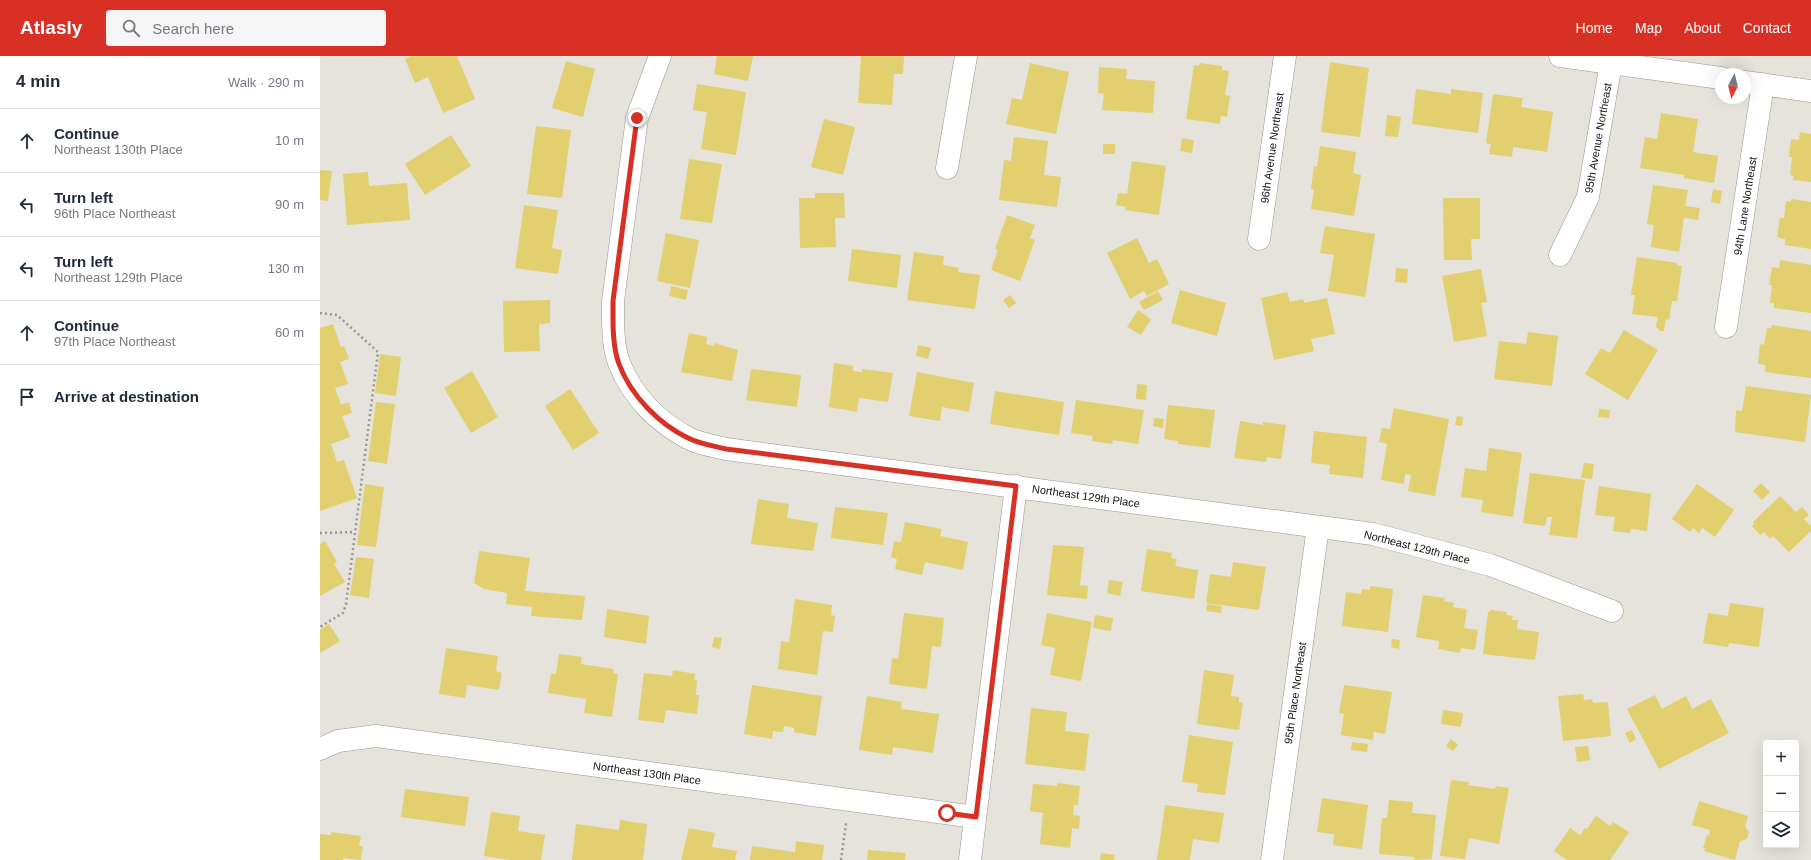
<!DOCTYPE html>
<meta charset="utf-8">
<style>
:root{--surface:#fff;--page:#f6f6f7;--text:#1f2937;--muted:#747a83;--line:#e0e1e3;--accent:#d93025}
body{margin:0;font-family:Arial,sans-serif;background:var(--page);color:var(--text)}
.controls{position:absolute;right:12px;bottom:12px;display:grid;overflow:hidden;border-radius:4px;box-shadow:0 4px 16px #0002}
.controls button{width:36px;height:36px;display:grid;place-items:center;padding:0;border:0;border-bottom:1px solid var(--line);background:var(--surface);color:var(--text);font:20px sans-serif}
.compass{position:absolute;left:1395px;top:12px;width:36px;height:36px;border-radius:50%;background:var(--surface);box-shadow:0 4px 16px #0002;rotate:187deg}
.stop{position:absolute;width:12px;height:12px;margin:-9px;border:3px solid #d93025;border-radius:50%;background:#fff}
.stop.end{background:#d93025;border-color:#fff;box-shadow:0 1px 4px #0008}
.list{margin:0;padding:0;list-style:none}
h2{display:flex;justify-content:space-between;align-items:center;height:52px;margin:0;padding:0 16px;font-size:17px}
h2 small{font-size:13px;font-weight:400;color:var(--muted)}
.list li{display:grid;grid-template-columns:26px 1fr auto;gap:12px;align-items:center;box-sizing:border-box;height:64px;padding:0 16px;border-top:1px solid var(--line)}
.list b{display:block;font-size:15px;white-space:nowrap}
.list p{margin:0;font-size:13px;white-space:nowrap;color:var(--muted)}
.list em{font-size:13px;font-style:normal;color:var(--muted)}
.icon{flex:none;width:22px;height:22px;fill:none;stroke:currentColor;stroke-width:2;stroke-linecap:round;stroke-linejoin:round}
.map{position:relative;flex:none;width:1491px;height:804px;overflow:hidden}
header{display:flex;align-items:center;gap:24px;box-sizing:border-box;height:56px;padding:0 20px;background:var(--accent);color:#fff}
header strong{font-size:19px}
nav{display:flex;gap:22px;margin-inline-start:auto;font-size:14px}
.search{width:280px;height:36px;background:var(--page);display:flex;align-items:center;gap:10px;box-sizing:border-box;padding:0 14px;border-radius:4px;color:var(--muted);font-size:15px}
main{display:flex}
aside{flex:1;background:var(--surface)}
.map>svg:first-child{display:block}
</style>
<header>
<strong>Atlasly</strong>
<div class="search"><svg class="icon" aria-label="search" viewBox="0 0 24 24"><circle cx="10" cy="10" r="6"/><path d="M15 15l6 6"/></svg>Search here</div>
<nav><a>Home</a><a>Map</a><a>About</a><a>Contact</a></nav>
</header>
<main>
<aside>
<h2>4 min<small>Walk · 290 m</small></h2>
<ul class="list">
<li><svg class="icon" aria-label="ahead" viewBox="0 0 24 24"><path d="M12 20V5M6 11l6-6 6 6"/></svg><div><b>Continue</b><p>Northeast 130th Place</p></div><em>10 m</em></li>
<li><svg class="icon" aria-label="left" viewBox="0 0 24 24"><path d="M17 20v-9H6M10 6l-5 5 5 5"/></svg><div><b>Turn left</b><p>96th Place Northeast</p></div><em>90 m</em></li>
<li><svg class="icon" aria-label="left" viewBox="0 0 24 24"><path d="M17 20v-9H6M10 6l-5 5 5 5"/></svg><div><b>Turn left</b><p>Northeast 129th Place</p></div><em>130 m</em></li>
<li><svg class="icon" aria-label="ahead" viewBox="0 0 24 24"><path d="M12 20V5M6 11l6-6 6 6"/></svg><div><b>Continue</b><p>97th Place Northeast</p></div><em>60 m</em></li>
<li><svg class="icon" aria-label="arrive" viewBox="0 0 24 24"><path d="M6 21V4h12l-3 4 3 4H6"/></svg><div><b>Arrive at destination</b></div></li>
</ul>
</aside>
<div class="map">
<svg width="1491" height="804" viewBox="0 0 1491 804">
<rect width="100%" height="100%" fill="#e5e3db"/>
<!-- building -->
<path fill="#e1cf70" d="M92,0H137L155,43L123,57L108,21L95,27L85,3Z
M397,0H433L428,25L394,18Z
M541,0H584L583,18H574L572,49L538,47Z
M246,5L275,13L263,61L232,52Z
M1010,6L1049,12L1040,81L1001,76Z
M710,7L749,16L736,78L686,68L692,42L702,44Z
M880,7L902,10V14L909,15L905,39L910,40L907,61L901,60L900,68L866,63L874,9L879,10Z
M779,11L807,13L806,23L835,25L833,57L782,54L784,38L778,37Z
M377,28L426,36L416,99L381,93L387,56L373,54Z
M1096,33L1131,38V33L1163,37L1158,77L1092,68Z
M1173,38L1203,42L1201,51L1233,56L1227,96L1193,91L1192,101L1169,98L1171,88L1166,87Z
M1341,57L1378,63L1373,96L1398,100L1394,127L1364,122V119L1320,112L1325,81L1337,83Z
M1067,59L1081,61L1078,81L1065,80Z
M504,63L535,71L523,119L491,111Z
M216,70L251,74L242,142L207,138Z
M1480,76L1491,78V126L1473,124L1474,120L1470,119L1472,101H1469L1471,83L1479,84Z
M131,79L151,110L105,139L85,108Z
M694,81L728,85L724,119L741,121L737,151L679,144L684,104L691,105Z
M862,82L874,84L872,97L860,95Z
M783,88H795V98H783Z
M1000,90L1036,96L1033,117L1041,119L1034,160L991,153L994,133H991L994,110L997,111Z
M369,103L402,108L392,167L360,163Z
M812,105L846,110L839,159L805,154L806,151L796,149L798,137L807,138Z
M0,114L12,115L8,145L0,144Z
M48,116L49,130L87,127L90,164L27,169L23,118Z
M1333,129L1368,134L1365,150L1380,152L1378,164L1364,162L1359,196L1331,191L1334,169L1327,168Z
M1393,133L1402,135L1400,148L1391,146Z
M495,137H524L525,162H515L516,191L480,192L479,142H495Z
M1123,142H1160V183H1151L1152,204H1124Z
M1471,143L1491,146V193L1465,189V183L1457,181L1460,162H1464L1466,145L1471,146Z
M204,149L238,154L232,192L242,194L238,218L195,212Z
M687,159L715,169L710,182L715,184L700,225L671,214L678,194L675,193Z
M1005,170L1055,178L1045,241L1008,235L1014,199L1000,197Z
M346,177L379,184L370,232L337,225Z
M817,182L829,207L837,203L849,228L827,240L824,235L810,243L787,197Z
M532,193L581,199L577,232L528,225Z
M594,196L624,200L623,209L639,212L638,216L660,219L655,253L587,244Z
M1317,201L1357,207V209L1362,210L1357,245H1352L1349,264L1346,263L1344,275H1339L1336,270L1338,261L1312,258L1315,239H1311Z
M1460,204L1491,209V257L1454,252V247H1450L1452,229H1449L1452,211L1459,212Z
M1076,212L1088,213L1087,227L1075,226Z
M1161,213L1167,246L1161,247L1167,280L1134,286L1122,220Z
M351,230L368,234L366,244L349,240Z
M860,234L906,247L897,280L851,267Z
M838,235L843,244L824,254L819,246Z
M967,236L970,246L983,243L984,247L1007,242L1015,278L991,283L994,295L954,304L941,242Z
M690,239L696,247L689,252L683,244Z
M230,244V267L219,268L220,295L184,296L183,245Z
M818,254L831,263L821,279L807,271Z
M13,268L21,291L24,290L29,303L20,306L28,328L15,332L21,349L29,346L32,357L22,360L30,381L11,388L17,406L24,404L37,442L0,455V272Z
M1452,269L1491,275V322L1445,316L1446,309L1438,308L1440,288L1444,289L1447,272H1451Z
M1304,274L1338,294L1308,344L1265,318L1281,292L1290,297Z
M1208,276L1238,280L1232,330L1174,323L1179,285L1206,288Z
M369,277L387,281L386,288L394,290V287L418,294L412,325L361,316Z
M598,289L611,292L608,303L596,300Z
M60,298L81,301L76,340L55,337Z
M514,307L533,310V315L542,316V313L573,317L568,346L539,342L537,356L509,351Z
M431,313L481,319L477,351L426,344Z
M152,315L178,361L151,377L124,332Z
M597,316L654,327L649,356L622,351L620,365L589,360Z
M817,328L827,329L826,344L816,343Z
M1426,330L1491,339L1485,386L1415,376L1416,354L1422,355Z
M250,333L279,377L253,394L225,350Z
M675,335L744,346L739,379L670,368Z
M756,344L824,354L818,388L793,384L792,388L772,385L773,380L751,377Z
M56,346L75,348L67,408L48,405Z
M848,349L895,354L890,392L858,388V385L844,383Z
M1074,352L1129,363L1115,440L1088,435L1091,419L1085,418L1084,428L1061,424L1067,388L1059,386L1062,372L1070,373Z
M1279,353L1290,354L1289,362L1278,361Z
M1137,360L1143,361L1142,370L1135,369Z
M834,362L844,363L843,372L833,370Z
M920,365L943,369V366L966,369L961,403L947,401L946,406L914,402Z
M994,375L1047,381L1043,422L1009,418L1010,409L991,407Z
M1169,392L1202,397L1193,461L1161,456L1163,444L1141,441L1145,412L1166,415Z
M1264,407L1274,408L1272,423L1261,422Z
M1210,417L1265,424L1257,482L1229,479L1232,461H1227L1225,470L1203,467Z
M1441,427L1450,436L1442,444L1433,435Z
M45,428L64,431L56,491L37,489Z
M1377,428L1414,454L1395,481L1382,472L1379,477L1373,472L1370,476L1352,463Z
M1279,430L1331,438L1327,475L1311,473L1310,477L1293,475L1295,461L1275,459Z
M1460,440L1476,456L1482,451L1489,459L1484,463L1491,470V475L1469,496L1453,480L1450,483L1444,476L1440,479L1432,470L1434,467L1433,466Z
M438,443L469,448L467,462L498,467L493,495L431,488Z
M515,451L568,457L563,489L511,482Z
M585,466L622,473L620,480L648,486L643,514L605,506L602,519L575,513L577,503L571,501L574,485L581,486Z
M5,485L17,506L14,508L25,526L0,540V488Z
M733,489L764,491L760,529L768,530L767,543L727,539Z
M827,493L852,497L851,502L857,503L855,510L878,514L874,543L821,535Z
M159,495L210,502L205,535L265,540L262,564L211,560L212,551L186,548L187,537L164,533L154,527Z
M36,501L54,503L49,542L30,539Z
M913,506L946,511L939,554L886,547L890,518L911,521Z
M789,524L803,526L800,540L787,537Z
M1050,530L1073,533L1068,576L1022,570L1026,536L1041,538L1042,533L1050,534Z
M1103,539L1125,542L1124,545L1134,547L1133,551L1146,553L1145,554H1147L1144,572L1158,574L1155,594L1141,592L1140,597L1118,593L1119,585L1096,581Z
M475,543L512,549L511,559L515,560L513,576L503,575L497,619L458,613L461,585L469,586Z
M1410,547L1444,552L1439,591L1409,587L1408,591L1383,587L1388,557L1408,560Z
M887,548L902,550L901,557L886,555Z
M287,553L329,560L326,588L284,581Z
M1170,554L1187,556L1186,559L1193,560L1192,564H1198L1197,573L1219,576L1215,604L1163,598L1168,556H1170Z
M584,557L624,562L621,591L612,590L607,633L569,628L572,602L578,603Z
M727,557L772,566L761,625L730,619L735,592L721,589Z
M775,559L793,562L791,575L773,572Z
M9,568L20,585L0,597V574Z
M394,581L402,582L400,593L392,591Z
M1072,583L1080,584L1079,593L1071,591Z
M126,592L178,600L176,615L182,617L179,634L147,629L145,642L119,638Z
M239,598L262,601L261,608L294,613L293,617L298,618L292,661L264,657L266,643L228,637L231,617L236,618Z
M353,614L375,618L374,624H377L376,639H379L377,658L346,654L344,667L318,664L324,617L352,620Z
M884,614L914,619L911,640L919,641V646L923,647L919,674L877,668Z
M432,629L502,640L496,680L474,676V672L464,670L463,676L453,675L452,683L424,678Z
M1024,629L1072,636L1065,678L1054,676L1053,684L1021,679L1024,658L1019,657Z
M1263,638L1264,644L1272,643L1273,647L1288,646L1291,680L1243,685L1238,640Z
M1335,639L1342,653L1366,640L1372,653L1391,643L1409,677L1339,713L1307,653Z
M547,640L582,646L581,653L619,658L613,697L573,691L572,699L539,694Z
M711,652L747,656L745,675L769,678L765,715L705,708Z
M1123,654L1143,657L1141,671L1121,668Z
M1312,674L1316,683L1310,687L1305,677Z
M869,679L913,686L905,739L877,736L878,728L862,726Z
M1131,683L1138,689L1133,695L1126,690Z
M1032,686L1048,688L1047,696L1031,694Z
M1268,690L1270,704L1257,706L1255,691Z
M1131,724L1149,726L1148,729L1175,733L1176,730L1189,732L1179,788L1149,782L1145,803L1120,800Z
M737,727L760,730L758,749H754L753,759L760,760L759,773L752,772L750,792L720,788L723,757L710,755L713,728L737,730Z
M85,733L149,741L145,770L81,761Z
M1002,742L1048,749L1042,793L1013,789L1014,778L997,776Z
M1069,744L1093,746L1092,757L1116,759L1112,803L1094,804V801L1059,798L1062,762H1067Z
M1379,745L1428,760L1425,771L1429,776L1427,783L1420,785L1415,804L1384,795L1385,792H1383L1387,779L1389,780L1390,774L1372,769Z
M845,749L904,757L899,787L873,783L870,804H837Z
M171,756L200,760L198,775L225,779L221,804H189L164,800Z
M1276,760L1290,770L1293,766L1309,776L1290,804H1247L1234,795L1250,772L1260,779L1265,772L1267,773Z
M300,764L327,768L323,804H252L256,768L299,774Z
M369,772L395,777L392,791L417,795L415,804H361Z
M11,776L41,780L39,790H43L41,804L23,802V804H0V778L11,779Z
M476,785L504,789L502,804H430L432,790L475,796Z
M548,794L586,797L585,804H547Z
M781,797L795,799L794,804H780Z"/>
<g fill="none" stroke-linecap="round" stroke-linejoin="round">
<defs>
<path id="minor" d="M340,0L317,62L293,245C293,265 292,291 300,309C313,341 338,366 368,382C379,388 394,390 406,393L1053,478L1170,509L1292,555
M1240,0L1401,22
M1425,26L1491,35
M627,112L646,0
M939,183L965,0
M1240,199L1268,141L1291,7
M1406,271L1443,28
M0,693L18,685L56,680L655,761
M650,804L696,430
M952,804L998,471"/>
</defs>
<!-- minor casing -->
<use href="#minor" stroke="#98978e" stroke-width="23"/>
<!-- path -->
<path stroke="#989690" stroke-width="2.5" stroke-dasharray="2 3" stroke-linecap="butt" d="M0,257L17,259L58,296L26,548L23,557L0,571
M0,477L35,476
M521,804L526,767"/>
<!-- minor -->
<use href="#minor" stroke="#fff" stroke-width="22"/>
</g>
<g fill="none" stroke-linecap="round" stroke-linejoin="round">
<!-- route -->
<path stroke="#d93025" stroke-width="5" d="M317,62L293,245C293,266 292,289 299,308C311,340 339,368 368,382C380,388 394,390 406,393L696,430L656,761L627,757"/>
</g>
<g text-anchor="middle" dominant-baseline="central" stroke-width="3" stroke-linejoin="round" paint-order="stroke">
<!-- street labels -->
<g font-size="11" fill="#11110e" stroke="#fff">
<text transform="translate(1278 82) rotate(-80)">95th Avenue Northeast</text>
<text transform="translate(952 92) rotate(-82)">96th Avenue Northeast</text>
<text transform="translate(1425 150) rotate(-81)">94th Lane Northeast</text>
<text transform="translate(766 440) rotate(8)">Northeast 129th Place</text>
<text transform="translate(1097 491) rotate(14)">Northeast 129th Place</text>
<text transform="translate(975 637) rotate(-82)">95th Place Northeast</text>
<text transform="translate(327 717) rotate(8)">Northeast 130th Place</text>
</g>
</g>
</svg>
<div class="controls">
<button>+</button>
<button>−</button>
<button><svg class="icon" aria-label="layers" viewBox="0 0 24 24"><path d="M12 4l9 5-9 5-9-5zM3 14l9 5 9-5"/></svg></button>
</div>
<svg class="compass" viewBox="-18 -18 36 36"><path d="M0-13l5 13h-10z" fill="#e53935"/><path d="M0 13l5-13h-10z" fill="#747a83"/></svg>
<div class="stop" style="left:627px;top:757px"></div>
<div class="stop end" style="left:317px;top:62px"></div>
</div>
</main>
